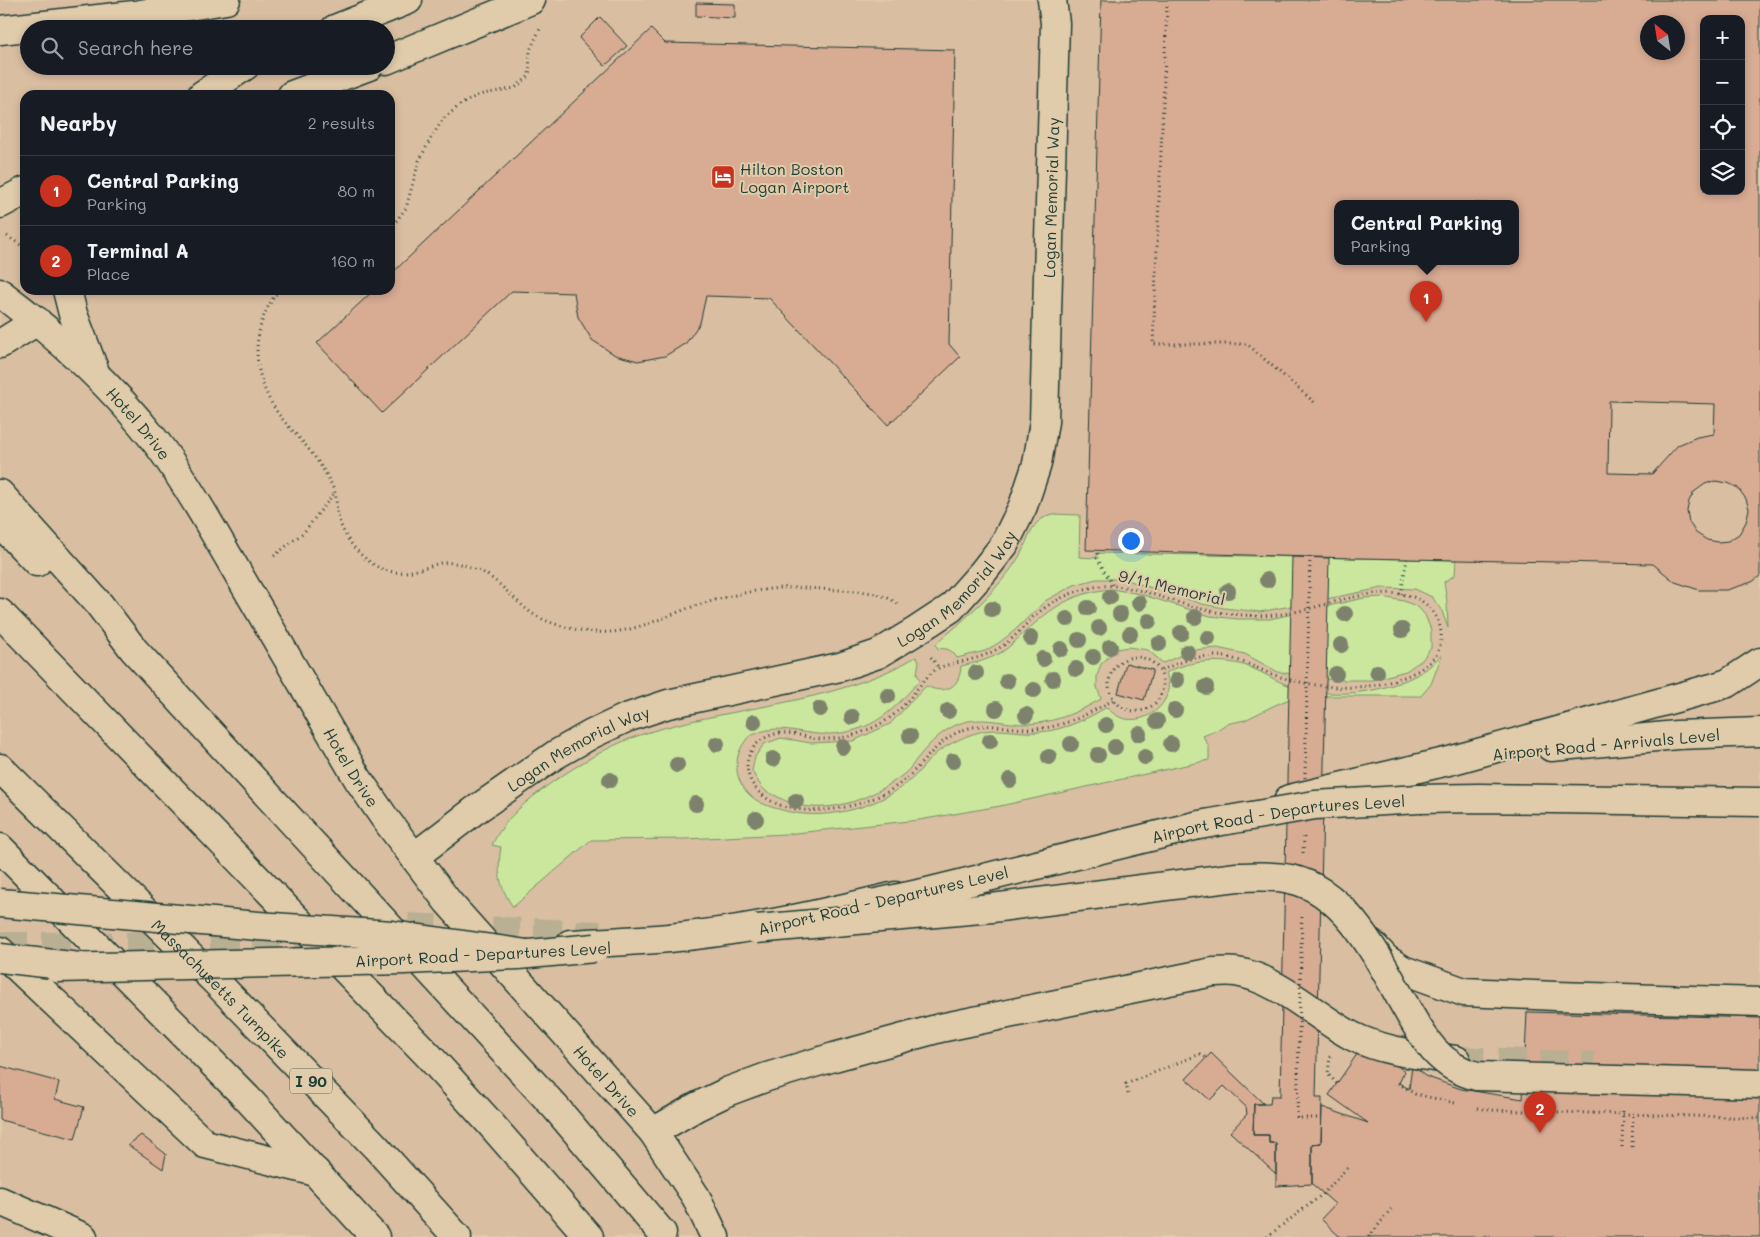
<!DOCTYPE html>
<meta charset="utf-8">
<style>
:root{--surface:#171b24;--page:#20242c;--text:#f1f3f6;--muted:#9ea1a6;--line:#363941;--accent:#c8321e}
body{margin:0;font-family:Mali,sans-serif;background:var(--page);color:var(--text)}
.controls{position:absolute;right:15px;top:15px;display:grid;overflow:hidden;border-radius:10px;box-shadow:0 2px 8px #0003}
.controls button{width:45px;height:45px;display:grid;place-items:center;padding:0;border:0;border-bottom:1px solid var(--line);background:var(--surface);color:var(--text);font:25px sans-serif}
.compass{position:absolute;left:1640px;top:15px;width:45px;height:45px;border-radius:50%;background:var(--surface);box-shadow:0 2px 8px #0003;rotate:330deg}
.you{position:absolute;left:1130px;top:540px;width:18px;height:18px;margin:-12px;border:4px solid #fff;border-radius:50%;background:#1a73e8;box-shadow:0 0 0 8px #1a73e833}
.badge{display:grid;place-items:center;width:32px;height:32px;border-radius:50%;background:var(--accent);color:#fff;font-size:16px;font-weight:700}
.pin{position:absolute;translate:-50% -41px;filter:drop-shadow(0 1px 2px #0008)}
.pin::after{content:'';position:absolute;top:26px;width:18px;height:15px;background:inherit;clip-path:polygon(0 0,100% 0,50% 100%)}
.popup{position:absolute;left:1334px;top:200px;width:185px;height:65px;box-sizing:border-box;display:grid;place-content:center;border-radius:10px;background:var(--surface);filter:drop-shadow(0 1px 4px #0005);font-size:16px;white-space:nowrap;color:var(--muted)}
.popup b{font-size:19px;color:var(--text)}
.popup::after{content:'';position:absolute;left:50%;top:100%;margin-left:-10px;border:10px solid transparent;border-top-color:var(--surface)}
.list{margin:0;padding:0;list-style:none}
h2{display:flex;justify-content:space-between;align-items:center;height:65px;margin:0;padding:0 20px;font-size:21px}
h2 small{font-size:16px;font-weight:400;color:var(--muted)}
.list li{display:grid;grid-template-columns:32px 1fr auto;gap:15px;align-items:center;box-sizing:border-box;height:70px;padding:0 20px;border-top:1px solid var(--line)}
.list b{display:block;font-size:19px;white-space:nowrap}
.list p{margin:0;font-size:16px;white-space:nowrap;color:var(--muted)}
.list em{font-size:16px;font-style:normal;color:var(--muted)}
.icon{flex:none;width:28px;height:28px;fill:none;stroke:currentColor;stroke-width:2;stroke-linecap:round;stroke-linejoin:round}
.map{position:relative;flex:none;width:1760px;height:1237px;overflow:hidden}
.search{position:absolute;background:var(--surface);box-shadow:0 2px 8px #0003;left:20px;top:20px;width:375px;height:55px;display:flex;align-items:center;gap:12px;box-sizing:border-box;padding:0 18px;border-radius:28px;color:var(--muted);font-size:19px}
.panel{position:absolute;background:var(--surface);box-shadow:0 2px 8px #0003;left:20px;top:90px;width:375px;height:205px;border-radius:15px}
.map>svg:first-child{display:block}
</style>
<div class="map">
<svg width="1760" height="1237" viewBox="0 0 1760 1237">
<rect width="100%" height="100%" fill="#e0cbaa"/>
<filter id="ink" filterUnits="userSpaceOnUse"><feTurbulence type="fractalNoise" baseFrequency=".02" numOctaves="2"/><feDisplacementMap in="SourceGraphic" scale="10" xChannelSelector="R" yChannelSelector="G"/><feConvolveMatrix kernelMatrix="1 2 1 2 8 2 1 2 1" color-interpolation-filters="sRGB"/></filter>
<g filter="url(#ink)">
<!-- built -->
<path fill="#dabea1" fill-rule="evenodd" d="M0,0H1760V1237H0ZM1704,19H1741V191H1704ZM1648,22H1678V52H1648ZM29,29H386V66H29ZM25,95H390V290H25ZM1337,203H1515V261H1337Z"/>
<!-- green -->
<path fill="#cbe79e" stroke="#759269" d="M1053,514L1080,515L1079,557L1096,558L1098,553L1456,560L1455,575L1444,582L1447,602L1448,628L1442,611L1432,597L1415,589L1382,588L1260,612L1224,608L1202,604L1124,579H1096L1074,585L1045,601L1014,631L1000,642L985,651L957,658C953,651 947,647 938,649L936,644C963,621 1001,587 1019,557C1030,538 1029,521 1053,514Z
M1111,589L1140,594L1210,616L1237,619H1270L1364,598L1382,597L1404,601L1418,607L1425,615L1431,630V648L1422,660L1406,671L1372,680H1333L1278,672L1245,654L1217,648L1193,650L1163,663L1148,650L1128,647L1117,649L1101,664L1097,676V687L1101,699C1077,713 1051,724 1023,724C1001,723 977,715 956,725C942,731 930,743 921,754C915,760 911,769 904,774C870,801 818,820 778,797C773,794 765,792 762,787C758,782 755,776 752,771L755,757L764,744L781,738L811,743L853,741L890,724L926,686C945,695 960,688 961,666C975,663 989,660 1002,652C1010,647 1018,638 1025,632C1053,607 1072,593 1111,589Z
M1442,655L1431,684L1421,696H1296L1273,706L1245,720L1226,724L1217,730L1203,736L1209,747V760L1000,806L919,820L786,834L684,839L591,840L513,907C499,886 497,873 501,847L492,845C505,817 527,801 551,783C578,765 606,747 637,736C729,705 830,707 916,657L919,661L917,674L920,680C900,702 885,721 855,730C848,732 837,734 829,734C803,736 781,722 755,734C752,735 748,736 746,740C736,753 733,770 742,785C751,801 766,806 782,810C822,822 875,809 907,783C919,774 927,760 939,751C951,743 963,737 976,733C996,726 1020,734 1040,732C1064,730 1087,719 1107,707C1130,737 1180,708 1166,673C1187,661 1215,659 1240,664C1256,668 1270,678 1285,684C1329,700 1382,695 1422,672C1429,668 1436,660 1442,655Z"/>
<!-- building -->
<path fill="#d8ab93" stroke="#1f3d34" fill-rule="evenodd" d="M1101,0H1760V576L1752,582L1727,590H1699L1675,582L1653,564L1310,557L1086,550ZM1704,19H1741V191H1704ZM1648,22H1678V52H1648ZM1337,203H1515V261H1337ZM1609,401L1715,404L1714,434L1697,437L1678,445L1652,474L1608,473ZM1715,481L1728,483L1738,488L1746,499L1749,509L1746,522L1739,534L1728,541L1718,542L1707,540L1696,533L1689,522L1687,511L1689,501L1694,492L1705,484Z
M696,3L735,4V18L696,16Z
M600,17L627,46L605,66L579,38Z
M651,29L665,43L955,50L949,344L960,357L888,425L769,298L706,296L700,323L686,343L665,356L638,361L615,355L592,340L578,317L574,293L512,291L382,413L317,343L374,290H390V275Z
M1292,557L1329,558L1316,1098H1322L1321,1143L1312,1144V1184L1276,1186V1143H1269V1135H1253L1254,1104H1270L1271,1096H1280Z
M1126,663L1153,670L1144,700L1118,693Z
M1527,1012L1760,1018V1237H1340L1321,1219L1335,1204L1312,1184V1144L1321,1143L1322,1107L1368,1123L1329,1095L1364,1044L1405,1071L1399,1083L1409,1089L1412,1065L1425,1076L1461,1089L1523,1099Z
M1211,1053L1264,1104H1254L1253,1135H1269V1143H1276V1174L1230,1132L1247,1114L1246,1107L1224,1086L1210,1100L1186,1079Z
M0,1066L59,1082L55,1099L84,1107L75,1139L0,1120Z
M141,1135L166,1154L163,1169L128,1145Z"/>
<g fill="none" stroke-linecap="round" stroke-linejoin="round">
<!-- major-tunnel -->
<path stroke="#b9af92" stroke-width="28" stroke-dasharray="28 14" stroke-linecap="butt" d="M0,946L381,945
M1456,1060L1594,1066"/>
<!-- highway-tunnel -->
<path stroke="#b9af92" stroke-width="28" stroke-dasharray="28 14" stroke-linecap="butt" d="M408,927L600,935"/>
<defs>
<g id="minor">
<path d="M386,60L531,0"/>
<path d="M292,95L369,66"/>
<path d="M0,204L25,191"/>
<path id="s1" d="M414,857L474,811L555,755L592,734L626,718L668,704L840,667L878,654L916,631L951,608L983,572L1004,545L1023,506L1037,464L1044,422L1055,23L1052,0"/>
<path d="M0,951L205,1144L316,1172"/>
<path d="M653,1132L696,1107L729,1091L767,1077L834,1057L940,1028L1213,972C1220,972 1228,971 1236,972C1278,978 1316,1017 1352,1036C1384,1052 1421,1055 1456,1060"/>
</g>
<g id="major">
<path d="M335,29L408,0"/>
<path d="M0,30L134,15L226,0"/>
<path d="M202,95L245,66"/>
<path d="M67,290L73,314L94,369"/>
<path id="s2" d="M0,293C58,336 112,386 156,442C174,465 189,490 204,515L358,779L384,817L448,902L653,1132L696,1197L715,1237"/>
<path d="M1551,747L1677,735L1760,732"/>
<path d="M1289,799L1453,760L1712,688L1728,683L1760,662"/>
<path d="M1371,943L1386,959L1403,970L1464,992L1556,996L1760,1002"/>
<path d="M570,944C603,942 636,941 669,938C745,931 821,914 895,896"/>
</g>
<g id="highway">
<path d="M0,344L37,321"/>
<path d="M0,494L99,604L134,650L556,1108L662,1233"/>
<path d="M0,523L37,562"/>
<path d="M0,613L428,1055L488,1121L589,1237"/>
<path id="s3" d="M0,768L220,986L376,1147L457,1237"/>
<path d="M0,848L247,1098L375,1237"/>
<path d="M0,1201L83,1237"/>
</g>
</defs>
<!-- minor casing -->
<use href="#minor" stroke="#1f3d34" stroke-width="31"/>
<!-- major casing -->
<use href="#major" stroke="#1f3d34" stroke-width="31"/>
<!-- highway casing -->
<use href="#highway" stroke="#1f3d34" stroke-width="31"/>
<!-- path -->
<path stroke="#1f3d34" stroke-width="3" stroke-dasharray="1 4" stroke-linecap="butt" d="M1167,6L1153,344H1247L1314,402
M390,229L406,208L419,161L430,140L443,119L460,105L478,95L515,88L529,76L530,50L540,29
M7,236L25,248
M279,290C244,335 253,389 291,429C307,446 325,468 334,490C337,497 336,505 337,512C341,532 353,550 370,562C387,575 404,574 424,568C429,567 435,564 441,563C449,562 458,563 467,566C493,572 509,596 530,612C547,624 576,631 597,632C632,635 666,615 698,605C722,598 747,591 771,589C793,586 816,589 837,590C858,591 884,591 900,606
M1098,553L1097,558L1113,586
M274,556L304,532L335,492
M1401,594L1407,559
M1109 684a27 27 0 1 1 54 0a27 27 0 1 1-54 0Z
M931,657L938,667
M1113,700C1087,715 1058,730 1027,729C1007,728 986,722 966,729C938,738 924,764 902,782C869,809 793,825 759,792C752,785 747,775 747,765C748,746 766,733 784,733C797,733 809,739 822,739C837,739 852,737 867,730C878,726 890,719 899,710C912,698 921,681 935,670C941,666 948,665 956,663C971,660 986,656 999,648C1013,640 1022,628 1033,617C1050,602 1072,591 1094,587C1127,581 1159,598 1191,606C1207,611 1226,614 1243,615C1256,616 1269,616 1282,614C1324,609 1366,585 1410,596C1432,602 1447,626 1439,649C1434,663 1417,672 1404,677C1366,692 1323,689 1284,678C1261,672 1242,658 1218,656C1197,655 1179,662 1160,671
M1330,1056L1328,1074L1337,1084
M1398,1083L1415,1094L1455,1103
M1128,1094L1126,1084L1200,1054L1207,1058
M1478,1108L1489,1110L1760,1118
M1632,1147L1633,1113
M1267,1237L1323,1194L1349,1166
M1369,1237L1391,1209"/>
<!-- minor -->
<use href="#minor" stroke="#e0cbaa" stroke-width="28"/>
<!-- major -->
<use href="#major" stroke="#e0cbaa" stroke-width="28"/>
<!-- highway -->
<use href="#highway" stroke="#e0cbaa" stroke-width="28"/>
<defs>
<g id="major-bridge">
<path id="s4" d="M872,904L923,893L1199,825L1315,805L1419,799L1478,798L1760,802"/>
<path d="M756,929L992,908L1237,877C1254,877 1272,875 1290,879C1346,890 1378,958 1404,1004C1422,1036 1438,1067 1477,1076L1760,1084"/>
<path d="M57,968L405,960L518,955L595,948"/>
</g>
<path id="highway-bridge" d="M0,903L258,926L392,935L527,954
M0,958L80,967"/>
</defs>
<!-- major-bridge casing -->
<use href="#major-bridge" stroke="#1f3d34" stroke-width="31" stroke-linecap="butt"/>
<!-- highway-bridge casing -->
<use href="#highway-bridge" stroke="#1f3d34" stroke-width="31" stroke-linecap="butt"/>
<!-- path-bridge -->
<path stroke="#1f3d34" stroke-width="3" stroke-dasharray="1 4" stroke-linecap="butt" d="M1305,778L1310,557
M1303,853L1304,837
M1302,917L1297,1118H1321
M1622,1147L1623,1109"/>
<!-- major-bridge -->
<use href="#major-bridge" stroke="#e0cbaa" stroke-width="28"/>
<!-- highway-bridge -->
<use href="#highway-bridge" stroke="#e0cbaa" stroke-width="28"/>
</g>
<!-- trees -->
<g fill="#7b826c">
<circle cx="1267" cy="580" r="8"/>
<circle cx="1228" cy="591" r="8"/>
<circle cx="1110" cy="597" r="8"/>
<circle cx="1139" cy="603" r="8"/>
<circle cx="1088" cy="608" r="8"/>
<circle cx="992" cy="609" r="8"/>
<circle cx="1120" cy="614" r="8"/>
<circle cx="1345" cy="614" r="8"/>
<circle cx="1195" cy="617" r="8"/>
<circle cx="1067" cy="619" r="8"/>
<circle cx="1149" cy="621" r="8"/>
<circle cx="1099" cy="628" r="8"/>
<circle cx="1402" cy="630" r="8"/>
<circle cx="1181" cy="633" r="8"/>
<circle cx="1130" cy="634" r="8"/>
<circle cx="1031" cy="638" r="8"/>
<circle cx="1208" cy="638" r="8"/>
<circle cx="1079" cy="640" r="8"/>
<circle cx="1159" cy="644" r="8"/>
<circle cx="1341" cy="645" r="8"/>
<circle cx="1110" cy="647" r="8"/>
<circle cx="1061" cy="649" r="8"/>
<circle cx="1187" cy="652" r="8"/>
<circle cx="1093" cy="657" r="8"/>
<circle cx="1043" cy="659" r="8"/>
<circle cx="1076" cy="669" r="8"/>
<circle cx="1377" cy="672" r="8"/>
<circle cx="976" cy="673" r="8"/>
<circle cx="1336" cy="674" r="8"/>
<circle cx="1053" cy="679" r="8"/>
<circle cx="1177" cy="680" r="8"/>
<circle cx="1007" cy="681" r="8"/>
<circle cx="1206" cy="687" r="8"/>
<circle cx="1034" cy="690" r="8"/>
<circle cx="888" cy="696" r="8"/>
<circle cx="820" cy="709" r="8"/>
<circle cx="996" cy="709" r="8"/>
<circle cx="1175" cy="710" r="8"/>
<circle cx="948" cy="711" r="8"/>
<circle cx="1026" cy="715" r="8"/>
<circle cx="852" cy="717" r="8"/>
<circle cx="1157" cy="721" r="8"/>
<circle cx="754" cy="722" r="8"/>
<circle cx="1106" cy="725" r="8"/>
<circle cx="1139" cy="734" r="8"/>
<circle cx="910" cy="736" r="8"/>
<circle cx="990" cy="741" r="8"/>
<circle cx="717" cy="744" r="8"/>
<circle cx="1071" cy="744" r="8"/>
<circle cx="1171" cy="744" r="8"/>
<circle cx="843" cy="747" r="8"/>
<circle cx="1115" cy="747" r="8"/>
<circle cx="1098" cy="755" r="8"/>
<circle cx="1049" cy="757" r="8"/>
<circle cx="1145" cy="757" r="8"/>
<circle cx="773" cy="759" r="8"/>
<circle cx="953" cy="761" r="8"/>
<circle cx="677" cy="765" r="8"/>
<circle cx="610" cy="780" r="8"/>
<circle cx="1010" cy="780" r="8"/>
<circle cx="796" cy="801" r="8"/>
<circle cx="696" cy="804" r="8"/>
<circle cx="756" cy="819" r="8"/>
</g>
</g>
<!-- icons -->
<defs>
<symbol id="hotel-square" viewBox="-11 -11 22 22"><rect x="-9" y="-9" width="18" height="18" rx="4" fill="#c8321e" stroke="#e0cbaa"/><path d="M-6-4.5h1.5V1H6V5H4.5V3h-9V5H-6ZM-4 0a1.8 1.8 0 1 1 3.6 0ZM.5 0V-2.5h3Q6-2.5 6 0Z" fill="#fff"/></symbol>
</defs>
<g fill-rule="evenodd">
<use href="#hotel-square" x="709" y="163" width="28" height="28"/>
</g>
<g text-anchor="middle" dominant-baseline="central" stroke-width="4" stroke-linejoin="round" paint-order="stroke">
<!-- shield labels -->
<rect fill="#e0cbaa" stroke="#596857" stroke-width="1" x="290" y="1068.5" width="42" height="25" rx="4"/>
<g font-size="15" font-weight="bold" fill="#1f3d34">
<text x="311" y="1081">I 90</text>
</g>
<!-- poi labels -->
<g font-size="16" fill="#1f3d34" stroke="#e0cbaa" text-anchor="start">
<text x="740" y="168">Hilton Boston<tspan x="740" dy="18">Logan Airport</tspan></text>
</g>
<!-- street labels -->
<g font-size="16" fill="#1f3d34" stroke="#e0cbaa">
<text stroke="none"><textPath href="#s1" startOffset="1038">Logan Memorial Way</textPath></text>
<text stroke="none"><textPath href="#s2" startOffset="191">Hotel Drive</textPath></text>
<text stroke="none"><textPath href="#s1" startOffset="618">Logan Memorial Way</textPath></text>
<text transform="translate(1172 587) rotate(13)">9/11 Memorial</text>
<text transform="translate(1606 744) rotate(-5)">Airport Road - Arrivals Level</text>
<text stroke="none"><textPath href="#s1" startOffset="198">Logan Memorial Way</textPath></text>
<text stroke="none"><textPath href="#s2" startOffset="596">Hotel Drive</textPath></text>
<text stroke="none"><textPath href="#s4" startOffset="416">Airport Road - Departures Level</textPath></text>
<text transform="translate(883 900) rotate(-13)">Airport Road - Departures Level</text>
<text transform="translate(483 954) rotate(-3)">Airport Road - Departures Level</text>
<text stroke="none"><textPath href="#s3" startOffset="312">Massachusetts Turnpike</textPath></text>
<text stroke="none"><textPath href="#s2" startOffset="1001">Hotel Drive</textPath></text>
</g>
</g>
</svg>
<div class="controls">
<button>+</button>
<button>−</button>
<button><svg class="icon" aria-label="locate" viewBox="0 0 24 24"><circle cx="12" cy="12" r="6"/><path d="M12 2v4M12 18v4M2 12h4M18 12h4"/></svg></button>
<button><svg class="icon" aria-label="layers" viewBox="0 0 24 24"><path d="M12 4l9 5-9 5-9-5zM3 14l9 5 9-5"/></svg></button>
</div>
<svg class="compass" viewBox="-18 -18 36 36"><path d="M0-13l5 13h-10z" fill="#e53935"/><path d="M0 13l5-13h-10z" fill="#9ea1a6"/></svg>
<div class="you"></div>
<div class="pin badge" style="left:1426px;top:322px">1</div>
<div class="popup"><b>Central Parking</b>Parking</div>
<div class="pin badge" style="left:1540px;top:1133px">2</div>
<div class="search"><svg class="icon" aria-label="search" viewBox="0 0 24 24"><circle cx="10" cy="10" r="6"/><path d="M15 15l6 6"/></svg>Search here</div>
<section class="panel">
<h2>Nearby<small>2 results</small></h2>
<ul class="list">
<li><span class="badge">1</span><div><b>Central Parking</b><p>Parking</p></div><em>80 m</em></li>
<li><span class="badge">2</span><div><b>Terminal A</b><p>Place</p></div><em>160 m</em></li>
</ul>
</section>
</div>
